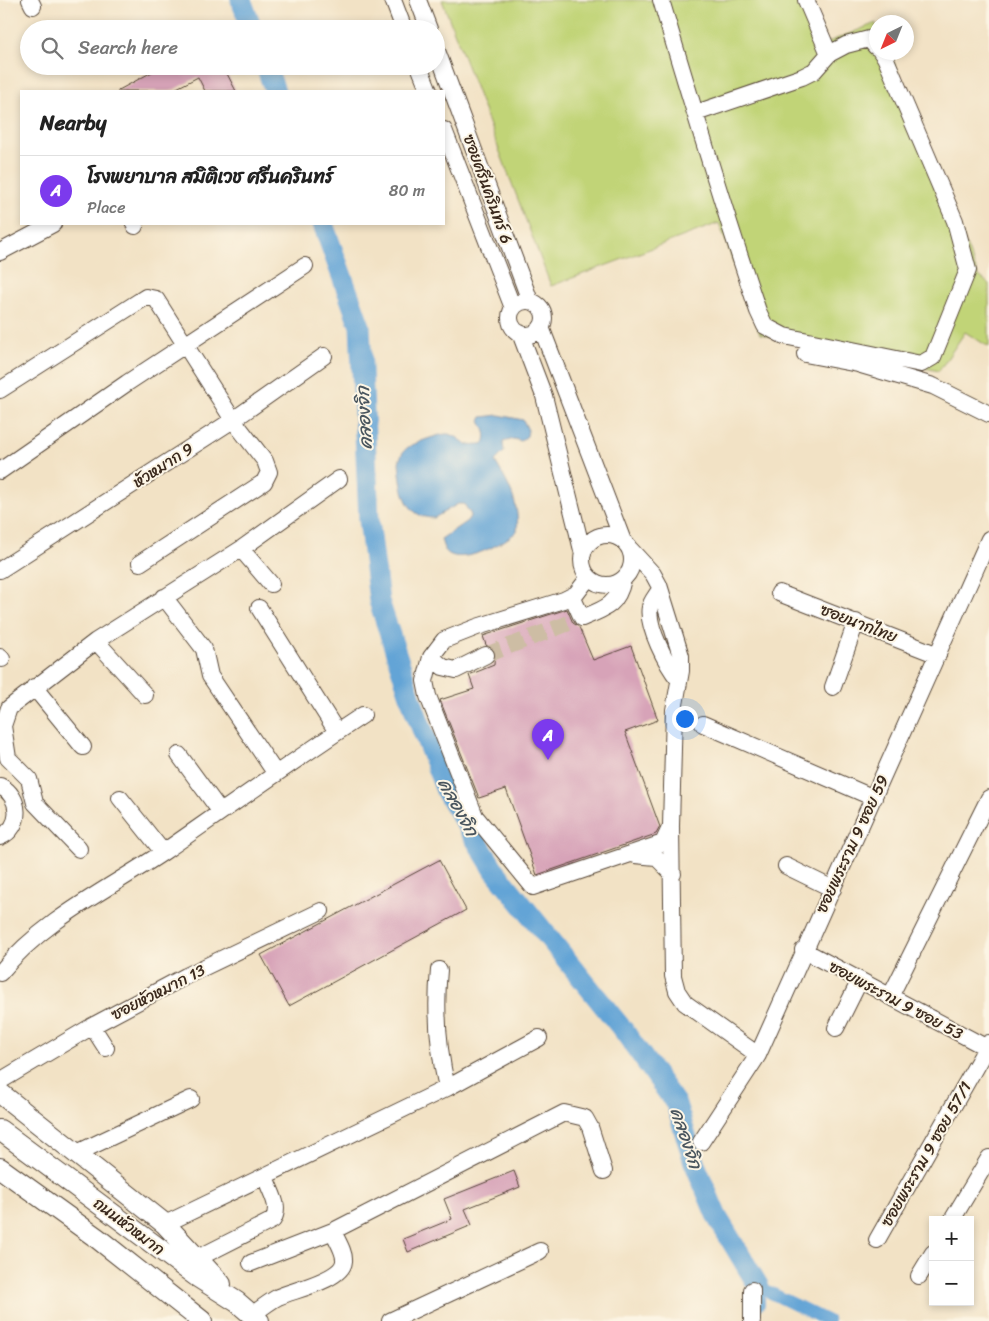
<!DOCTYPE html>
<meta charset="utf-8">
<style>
:root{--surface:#fff;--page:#f6f6f6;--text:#222;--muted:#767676;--line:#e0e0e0;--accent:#7c3aed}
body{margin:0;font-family:Sriracha,"Playpen Sans Thai",sans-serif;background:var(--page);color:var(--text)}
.controls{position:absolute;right:15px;bottom:15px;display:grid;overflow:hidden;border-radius:0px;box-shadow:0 2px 8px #0003}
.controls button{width:45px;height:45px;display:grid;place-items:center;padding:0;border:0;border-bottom:1px solid var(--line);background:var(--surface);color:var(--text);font:25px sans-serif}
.compass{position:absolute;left:869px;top:15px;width:45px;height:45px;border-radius:50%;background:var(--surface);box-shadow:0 2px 8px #0003;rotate:223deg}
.you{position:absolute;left:684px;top:718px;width:18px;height:18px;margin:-12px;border:4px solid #fff;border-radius:50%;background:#1a73e8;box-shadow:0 0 0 8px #1a73e833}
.badge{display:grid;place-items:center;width:32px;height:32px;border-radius:50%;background:var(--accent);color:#fff;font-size:16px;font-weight:700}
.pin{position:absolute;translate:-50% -41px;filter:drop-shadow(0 1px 2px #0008)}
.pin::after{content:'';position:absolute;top:26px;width:18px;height:15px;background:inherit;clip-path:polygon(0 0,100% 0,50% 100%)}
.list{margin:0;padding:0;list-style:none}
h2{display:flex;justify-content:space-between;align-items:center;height:65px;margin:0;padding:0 20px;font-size:21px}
h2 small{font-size:16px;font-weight:400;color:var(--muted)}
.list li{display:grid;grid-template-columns:32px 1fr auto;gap:15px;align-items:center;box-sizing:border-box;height:70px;padding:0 20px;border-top:1px solid var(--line)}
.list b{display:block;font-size:19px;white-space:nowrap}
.list p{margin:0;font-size:16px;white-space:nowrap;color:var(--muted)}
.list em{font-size:16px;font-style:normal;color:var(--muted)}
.icon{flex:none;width:28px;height:28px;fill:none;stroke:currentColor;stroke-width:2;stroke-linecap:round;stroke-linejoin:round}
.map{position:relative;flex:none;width:989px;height:1321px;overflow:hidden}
.search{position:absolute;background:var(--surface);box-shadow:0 2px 8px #0003;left:20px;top:20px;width:425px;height:55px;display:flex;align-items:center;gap:12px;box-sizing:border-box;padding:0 18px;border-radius:28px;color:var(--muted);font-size:19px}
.panel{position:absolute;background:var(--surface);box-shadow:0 2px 8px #0003;left:20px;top:90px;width:425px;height:135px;border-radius:0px}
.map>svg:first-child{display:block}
</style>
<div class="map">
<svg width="989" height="1321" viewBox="0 0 989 1321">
<rect width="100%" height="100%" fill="#fcf5e5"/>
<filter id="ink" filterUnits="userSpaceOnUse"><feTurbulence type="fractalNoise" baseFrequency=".02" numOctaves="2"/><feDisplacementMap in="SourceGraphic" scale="10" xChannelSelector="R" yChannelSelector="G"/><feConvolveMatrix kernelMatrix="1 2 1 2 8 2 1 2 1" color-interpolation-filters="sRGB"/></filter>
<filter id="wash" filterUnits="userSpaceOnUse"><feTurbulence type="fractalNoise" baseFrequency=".0096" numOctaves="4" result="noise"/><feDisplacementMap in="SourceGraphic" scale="20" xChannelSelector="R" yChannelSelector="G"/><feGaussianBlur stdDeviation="1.12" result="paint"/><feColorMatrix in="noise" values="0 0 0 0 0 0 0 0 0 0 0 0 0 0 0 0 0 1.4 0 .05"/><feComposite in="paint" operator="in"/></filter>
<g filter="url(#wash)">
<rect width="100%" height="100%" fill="#f2e2c5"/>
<!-- green -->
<path fill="#c1d477" stroke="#7e7f4a" d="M442,0H810L826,43L876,23V52L890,53L978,275L989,284V347L965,332L939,371L760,334L719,223L551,286Z"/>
<!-- water -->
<path fill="#64a4d6" stroke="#50677a" d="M499,415L523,420L528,430L527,436L521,441L514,439L503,442L504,452L495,461C508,484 520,503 517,531C505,543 468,562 451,555C444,552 443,546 441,539L467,521L471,515L464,504H458L434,518C403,518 401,485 399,462C401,456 402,452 407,448C412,444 441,433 448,434C464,437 464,451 484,443C488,434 484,430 480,421L482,417Z"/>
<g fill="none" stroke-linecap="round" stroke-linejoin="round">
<!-- canal -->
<path stroke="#64a4d6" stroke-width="12" d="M759,1304V1287L828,1321"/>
<!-- river -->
<path stroke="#64a4d6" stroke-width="21" d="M241,0L252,29
M266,66L275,91
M323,224L360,326L369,520L379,601L415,711L447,793L495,871L624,1031L676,1104L694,1162L717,1217L759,1287"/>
</g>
<g id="blocks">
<!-- building -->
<path fill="#d7a3b8" d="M163,66H223L236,91H205L198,77L171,91H117Z
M567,609L573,623L579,627L593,660L631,646L658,720L625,732L660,827L656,834L537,875L506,789L479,798L440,700L474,689L469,675L494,665L495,651L486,645L483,636Z
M439,860L466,910L289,1006L261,955Z
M514,1171L520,1187L465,1209L472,1225L408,1252L403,1239L452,1219L444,1199Z"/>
</g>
</g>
<g filter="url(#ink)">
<use href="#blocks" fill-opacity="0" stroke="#564637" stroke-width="1"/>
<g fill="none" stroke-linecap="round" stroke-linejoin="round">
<!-- minor-tunnel -->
<path stroke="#cdbda4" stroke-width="16" stroke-dasharray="16 8" stroke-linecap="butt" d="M486,655L582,618"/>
<defs>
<path id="minor" d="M30,0L33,6
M393,0L404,29
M418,0L429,29
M661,0C692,104 723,208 758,311L765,326L784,336L921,364L933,357L968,270L955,221L885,57L881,52
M806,0L829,54L846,45L869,39L876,47
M436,48L530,301
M419,66L429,91
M696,113L802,77L814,71L829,54
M444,130L513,308
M134,224L135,226
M0,252L53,224
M510 318a17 17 0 1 1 34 0a17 17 0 1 1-34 0Z
M541,327L623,541
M520,333L544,396L583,554
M805,354L858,364L933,386L989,414
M0,390L138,302L146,297L156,299L233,420L265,461L269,472L264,482L140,563
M0,471L127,383L305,266
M582 560a25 25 0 1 1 50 0a25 25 0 1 1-50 0Z
M241,549L271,584
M0,570L233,420L324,356
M589,577L576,594L564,600L477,627L444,640L431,657L425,681L428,696L475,816L533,887L663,843L671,826L674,710L681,671V656L659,585L653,574L630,549
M660,589C657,595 651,601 650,607C646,626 667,665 679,680
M779,593L938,655
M572,596L582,618C605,609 618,605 623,579
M164,597L204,649L210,676L276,774
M259,608L337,732
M96,641L145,695
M0,657L2,659
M431,657L443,667L456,670L486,655
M34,687L83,747
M833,687L856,622
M703,724L874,798
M179,755L220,811
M0,786C21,796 23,827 0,837
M120,798L163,852
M671,827L673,976L677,991L685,1003L758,1055
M79,849L35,803L29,779L8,758L3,726L9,708L96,641L241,549L339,479
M635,855L656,857L673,874
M786,866L833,889
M803,950L989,1049
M439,970C435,1010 438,1049 447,1088
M0,973C44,919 109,889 165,851C231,805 296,759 363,715
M890,997L989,798
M92,1026L106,1048
M836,1028L859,982
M0,1081L96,1024L186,976L321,911
M701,1142L758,1055L989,539
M77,1153L191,1099
M952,1220L989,1158
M165,1224L447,1088L539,1038
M877,1240L989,1043
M198,1258L273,1220C280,1207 273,1197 268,1184
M251,1263L333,1231
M919,1276L933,1253
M252,1315C260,1309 269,1302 278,1297C293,1290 343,1280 344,1261C345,1252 336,1239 333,1231L564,1113L585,1118L590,1127L604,1171
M390,1321L540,1251
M752,1321V1290"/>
<path id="major" d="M0,1093L165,1224L221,1284
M0,1130L196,1276L237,1302L259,1321
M0,1168L97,1238L202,1321"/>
</defs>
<!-- minor casing -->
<use href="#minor" stroke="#564637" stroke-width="18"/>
<!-- major casing -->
<use href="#major" stroke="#564637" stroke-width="22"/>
<!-- minor -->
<use href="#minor" stroke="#fff" stroke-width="16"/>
<!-- major -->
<use href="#major" stroke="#fff" stroke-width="20"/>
</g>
</g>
<g text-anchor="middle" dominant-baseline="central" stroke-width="4" stroke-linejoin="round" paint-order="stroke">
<!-- street labels -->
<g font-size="16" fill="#3b2a1e" stroke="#fcf5e5">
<text transform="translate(488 189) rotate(70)">ซอยศรีนครินทร์ 6</text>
<text transform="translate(163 465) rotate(-33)">หัวหมาก 9</text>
<text transform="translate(859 623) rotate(21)">ซอยนากไทย</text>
<text transform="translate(852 844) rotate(-65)">ซอยพระราม 9 ซอย 59</text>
<text transform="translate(158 992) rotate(-27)">ซอยหัวหมาก 13</text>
<text transform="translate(896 1000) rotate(28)">ซอยพระราม 9 ซอย 53</text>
<text transform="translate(926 1154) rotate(-60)">ซอยพระราม 9 ซอย 57/1</text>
<text transform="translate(129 1226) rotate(37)">ถนนหัวหมาก</text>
</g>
<!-- water labels -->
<g font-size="18" font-style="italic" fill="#49555e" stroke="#fcf5e5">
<text transform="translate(364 418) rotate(-93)">คลองจิก</text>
<text transform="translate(458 807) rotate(61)">คลองจิก</text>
<text transform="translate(686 1138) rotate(71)">คลองจิก</text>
</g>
</g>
</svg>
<div class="controls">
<button>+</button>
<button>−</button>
</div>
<svg class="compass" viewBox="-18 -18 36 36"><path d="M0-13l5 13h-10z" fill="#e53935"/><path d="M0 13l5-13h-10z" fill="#767676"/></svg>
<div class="you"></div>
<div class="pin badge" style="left:548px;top:760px">A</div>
<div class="search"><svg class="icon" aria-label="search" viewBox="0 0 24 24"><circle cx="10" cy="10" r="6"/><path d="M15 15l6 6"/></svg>Search here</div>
<section class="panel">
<h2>Nearby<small></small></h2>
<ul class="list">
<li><span class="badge">A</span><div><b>โรงพยาบาล สมิติเวช ศรีนครินทร์</b><p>Place</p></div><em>80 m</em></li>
</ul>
</section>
</div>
